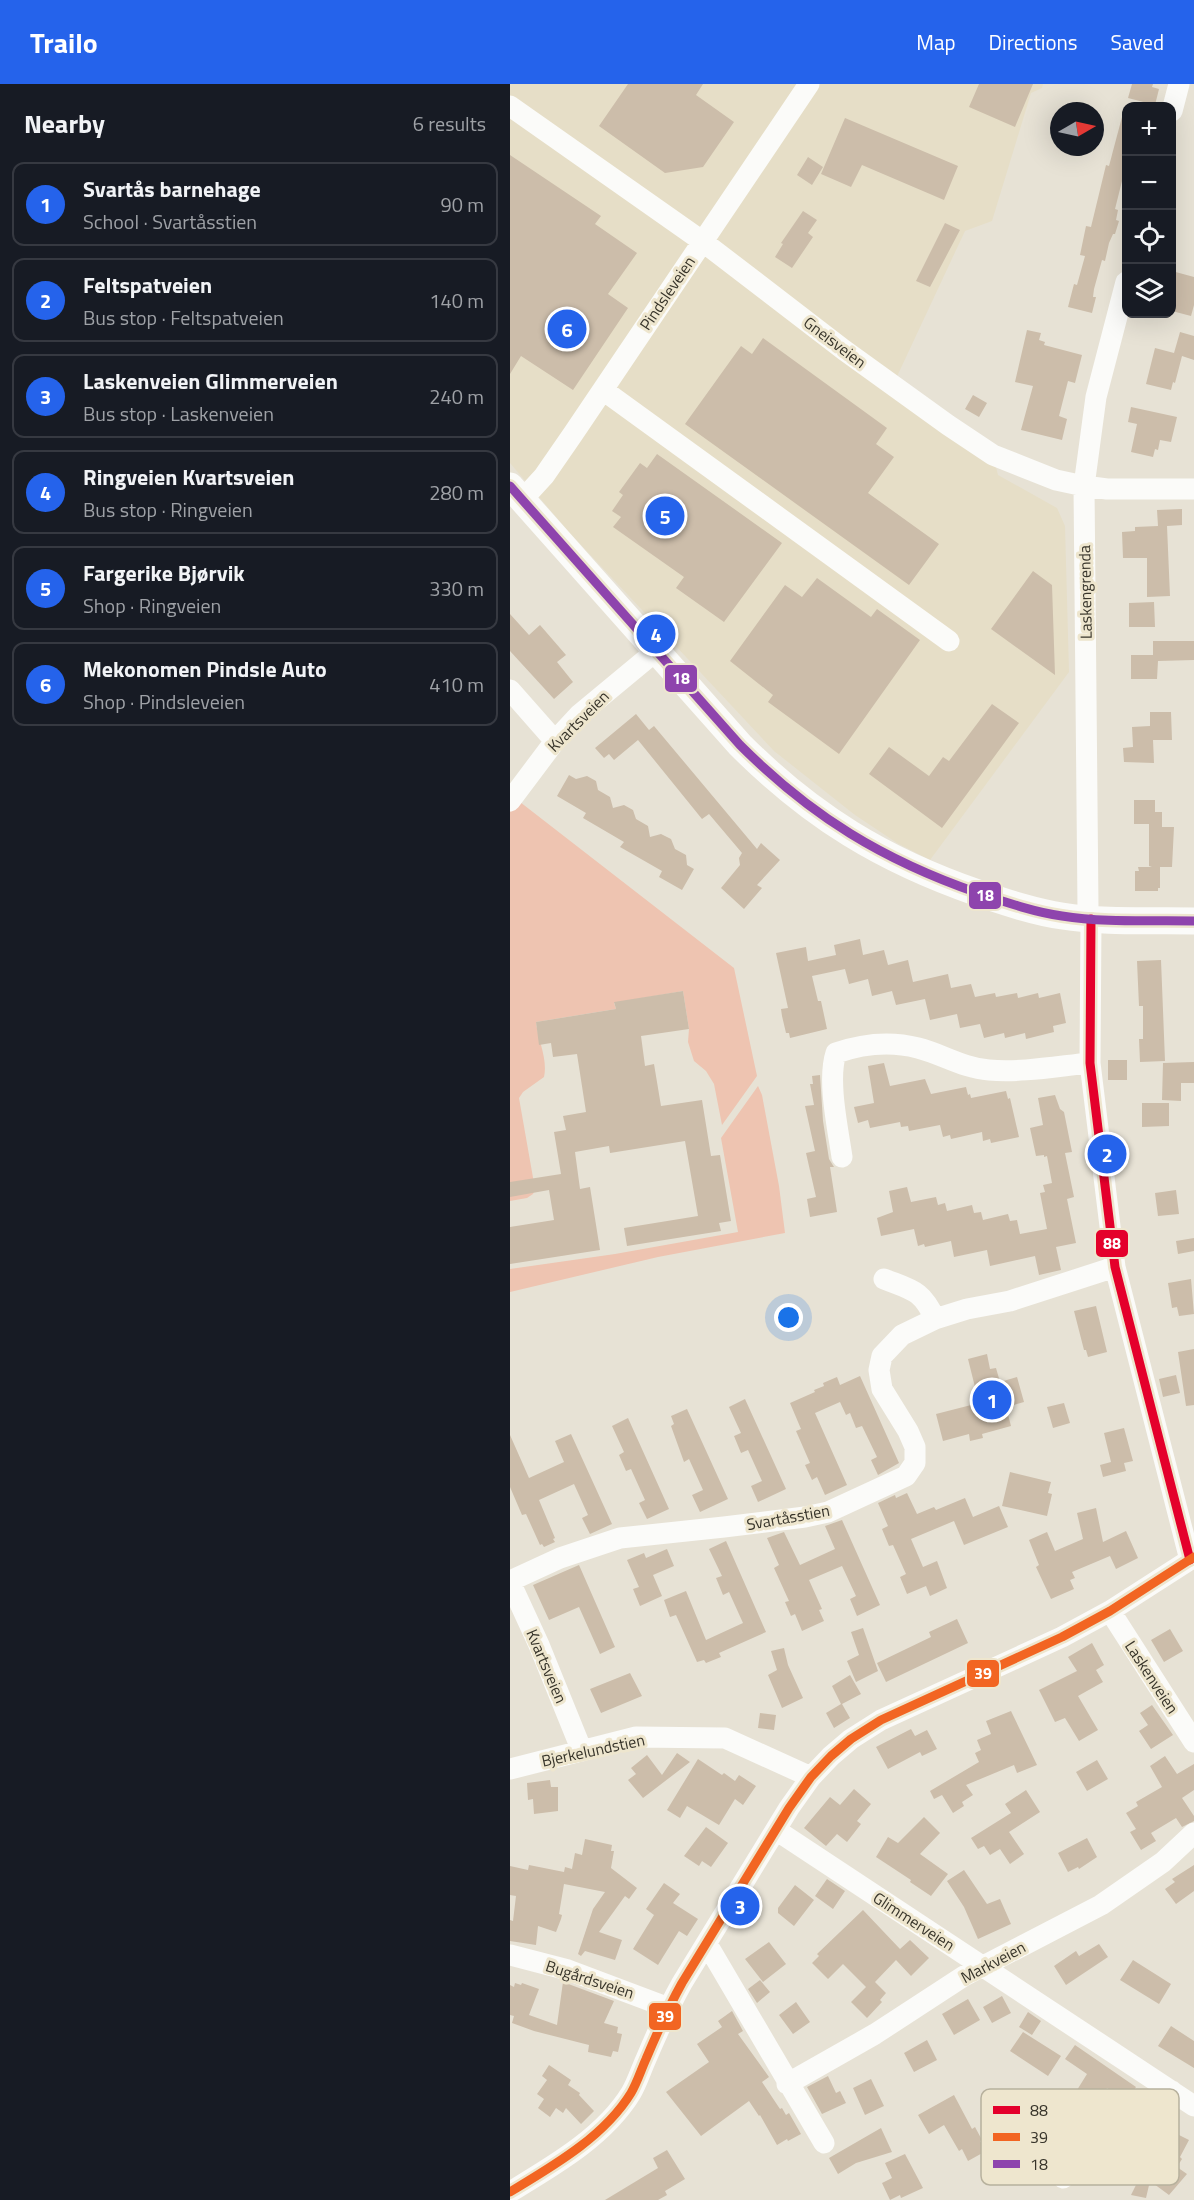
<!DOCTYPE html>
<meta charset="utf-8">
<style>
:root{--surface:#171b24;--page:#242831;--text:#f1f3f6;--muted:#9ea1a6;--line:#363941;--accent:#2563eb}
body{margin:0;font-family:"Titillium Web",sans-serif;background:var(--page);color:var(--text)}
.controls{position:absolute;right:18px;top:18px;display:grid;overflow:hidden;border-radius:12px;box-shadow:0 6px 24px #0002}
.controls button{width:54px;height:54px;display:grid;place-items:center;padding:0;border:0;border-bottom:2px solid var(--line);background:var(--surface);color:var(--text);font:30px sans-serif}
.compass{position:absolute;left:540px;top:18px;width:54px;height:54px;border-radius:50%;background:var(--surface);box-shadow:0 6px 24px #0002;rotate:81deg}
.you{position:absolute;left:279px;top:1234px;width:21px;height:21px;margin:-15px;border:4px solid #fff;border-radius:50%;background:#1a73e8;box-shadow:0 0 0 9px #1a73e833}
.badge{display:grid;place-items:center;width:39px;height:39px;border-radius:50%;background:var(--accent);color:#fff;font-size:20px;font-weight:700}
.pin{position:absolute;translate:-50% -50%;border:3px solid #fff;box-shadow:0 2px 6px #0006}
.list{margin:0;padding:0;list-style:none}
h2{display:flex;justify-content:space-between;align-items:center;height:78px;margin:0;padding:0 24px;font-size:26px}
h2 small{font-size:20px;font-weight:400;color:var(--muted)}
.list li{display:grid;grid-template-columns:39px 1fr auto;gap:18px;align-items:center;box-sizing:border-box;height:84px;margin:0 12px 12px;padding:0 12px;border:2px solid var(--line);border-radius:12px}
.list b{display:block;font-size:22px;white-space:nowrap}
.list p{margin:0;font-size:20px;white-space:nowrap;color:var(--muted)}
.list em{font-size:20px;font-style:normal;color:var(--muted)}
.icon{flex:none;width:33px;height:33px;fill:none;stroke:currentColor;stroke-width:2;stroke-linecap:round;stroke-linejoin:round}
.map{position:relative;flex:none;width:684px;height:2116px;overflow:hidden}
header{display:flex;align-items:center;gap:36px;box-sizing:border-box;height:84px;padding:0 30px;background:var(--accent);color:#fff}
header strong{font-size:28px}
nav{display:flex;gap:33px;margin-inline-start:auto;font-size:21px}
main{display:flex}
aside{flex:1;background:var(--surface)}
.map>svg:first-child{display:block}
</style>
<header>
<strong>Trailo</strong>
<nav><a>Map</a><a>Directions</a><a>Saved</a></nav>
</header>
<main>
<aside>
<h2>Nearby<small>6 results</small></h2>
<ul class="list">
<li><span class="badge">1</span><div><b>Svartås barnehage</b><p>School · Svartåsstien</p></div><em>90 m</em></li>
<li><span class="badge">2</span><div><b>Feltspatveien</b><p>Bus stop · Feltspatveien</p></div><em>140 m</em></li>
<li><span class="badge">3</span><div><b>Laskenveien Glimmerveien</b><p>Bus stop · Laskenveien</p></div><em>240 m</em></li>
<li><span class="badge">4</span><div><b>Ringveien Kvartsveien</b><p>Bus stop · Ringveien</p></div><em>280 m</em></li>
<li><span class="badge">5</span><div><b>Fargerike Bjørvik</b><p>Shop · Ringveien</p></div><em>330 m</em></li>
<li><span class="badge">6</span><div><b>Mekonomen Pindsle Auto</b><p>Shop · Pindsleveien</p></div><em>410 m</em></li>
</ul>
</aside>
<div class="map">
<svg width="684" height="2116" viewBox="0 0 684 2116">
<rect width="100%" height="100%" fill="#e7e2d5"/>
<!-- built -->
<path fill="#e6dec7" d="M0,0H533L532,4L521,9L482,137L455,147L383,301L483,371L488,391L547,424L555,442L559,588L420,776L387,759L345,731L264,667L58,447L0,379Z"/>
<!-- green -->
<path fill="#eec4b1" d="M10,718L224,884L247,992L212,1041L204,1000L196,987L184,977L178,958L179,945L173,907L104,919L106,925L26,938C28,957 38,975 34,993L13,1008L9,1014L25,1105L23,1110L17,1114L0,1117V728L5,721Z
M248,1002L252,1011L269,1102L275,1149L148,1173L0,1208V1185L105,1170L228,1148L211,1054Z"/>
<!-- building -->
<path fill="#ccbdaa" d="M118,0H193L186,11L224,38L193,83L155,89L89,42Z
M469,0H523L505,43L459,23Z
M622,0H643L642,3L649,5L645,21L618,14Z
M612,33L616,34V81L605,125L608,126L606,136L609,137L605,150H603L599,159L595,177L592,176L584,205L583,213H586L582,229L558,223L564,200L567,201L575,172L570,171L576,142L581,143L596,81L599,82Z
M335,34L448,82L434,116L352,81L341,103L311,90Z
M0,71L91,132L85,140L127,169L98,210L118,224L63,306L11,272L0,290Z
M298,73L313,83L302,101L287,91Z
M293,127L307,136L298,149L303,153L282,184L265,173L273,160L271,159Z
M435,139L450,146L420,203L406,197Z
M662,187L684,193V221L681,232L662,227Z
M517,246L531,249L529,256L535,258L534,261L572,271L565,299L558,297L549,332L557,335L552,356L511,346L523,302L505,298Z
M670,248L684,252V276L672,272L665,299L663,298L661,306L636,300L645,264L664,269Z
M253,254L377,344L366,360L384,373L358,409L429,460L399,501L175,340L231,262L242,270Z
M463,311L477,319L469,333L455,325Z
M621,323L667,333L661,358L650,356L648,366L645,365L643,373L621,368L627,340L618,338Z
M147,370L272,459L214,538L166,504L174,493L103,443L111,433L102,427L113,411L109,408L130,379L137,384Z
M672,425V441L657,442L660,512L637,513V474H613L612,448L625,447V443L648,442L647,426Z
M523,487L542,501L545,591L481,545Z
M307,494L361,533L367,525L410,556L329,670L258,618L263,611L220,577L275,501L292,513Z
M644,518L645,543H619V519Z
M0,530L19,551L30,541L56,571L47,578L63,598L44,615L0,567Z
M643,557H684V576L648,577L647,595H621V571H643Z
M482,620L509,639L432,744L359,690L379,663L419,692L433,673L439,677Z
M640,628H661L662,656H643L644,679L614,678L613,664L623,663L622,643L640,642Z
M126,630L139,646L144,642L247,765L251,759L270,776L247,801L252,804L234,825L211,804L230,781L229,774L232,769L199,730L192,735L128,656L104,676L99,670L94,674L85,664Z
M59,691L66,695L77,692L86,697L88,706L100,713L103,724L114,721L123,726L126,735L138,742L140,753L151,750L161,755L165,765L176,771L177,781L184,785L172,806L149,793L152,787L110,763L114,758L73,734L76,729L47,712Z
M624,716H645V728H652V743H664L662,783H650V804H648V807H625V787H629L628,783H642L639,782V740H624Z
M350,855L353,871L374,866L378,881L398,876L403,898L438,890L441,904L461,900L465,913L485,909L486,913L507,909L508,914L528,909L529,914L550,909L556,939L543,942L544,948L516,955L515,949L495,954L494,949L474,954L470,940L450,944L447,930L420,936L415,915L386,921L382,907L362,912L358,895L339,900L335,885L302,892L308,917H311L317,945L280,954L279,949H276L272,932L271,925L278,924L266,869L296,863L298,877L326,871L324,861Z
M651,876L655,977L630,978L629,955H633V922H629L627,877Z
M173,907L179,945L131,952L135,982L144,980L151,1022L192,1016L201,1072L210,1071L221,1137L209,1139L211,1147L117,1162L114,1144L188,1132L175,1057L100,1069L99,1062L65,1068L70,1105L80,1103L90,1166L0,1180V1143L44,1136L39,1106L0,1113V1098L51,1090L44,1048L56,1046L53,1032L76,1028L67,970L43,973L41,959L29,961L26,938L106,925L104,918Z
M598,976H617V996H598Z
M684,978V999H671V1017L652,1016L653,979Z
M374,979L380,1002L415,995L421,1010L456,1003L458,1011L460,1010L461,1014L496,1007L498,1015L500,1014L509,1053L481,1059L480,1055L473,1057L472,1048L441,1055L440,1051L433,1053L430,1041L399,1047L398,1042L391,1043L390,1038L360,1044L358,1036L348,1039L344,1023L364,1019L358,982Z
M310,991L313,1037L319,1075L324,1083H320L327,1128L300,1133L297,1115L306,1113L296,1069L305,1067L295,1022L304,1021L300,1000H303L302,992Z
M545,1011L550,1025L554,1028L562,1068L555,1069L564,1113L557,1115L566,1159L546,1163L551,1186L529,1191L525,1172L480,1182L477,1166L444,1173L441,1157L415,1163L414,1160L408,1162L404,1145L371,1152L367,1134L383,1128L379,1107L397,1103L401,1118L426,1113L428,1121L435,1119L437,1127L462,1121L464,1129L471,1128L473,1136L498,1130L500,1137L507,1136L510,1150L537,1145L530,1109L535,1108L533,1101L542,1099L537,1072L534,1073V1071L526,1072L520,1044L533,1041L528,1014Z
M632,1019H659V1042L632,1043Z
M666,1106L669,1130L648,1132L645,1109Z
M684,1154V1167L668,1170L666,1157Z
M681,1195L684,1230L669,1232L667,1223L662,1224L658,1199Z
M586,1222L597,1268L578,1273L576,1266H574L564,1227Z
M684,1265V1321L676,1322L668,1268Z
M477,1270L480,1285L486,1284L490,1298L507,1293L514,1318L496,1323L501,1342L472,1350L473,1354L460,1357L459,1350L433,1357L426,1330L469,1319L458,1275Z
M666,1291L670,1309L653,1313L649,1295Z
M350,1292L389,1379L368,1391L361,1376L367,1373L352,1342L346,1344L340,1329L336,1331L330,1318L305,1329L337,1401L315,1411L307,1393L302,1396L295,1381L300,1379L286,1347L291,1345L280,1319L305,1308L304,1306L314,1302L313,1299L327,1293L330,1301Z
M235,1315L276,1405L248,1418L241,1402L252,1397L238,1366L231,1369L224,1352L231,1349L219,1323Z
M554,1319L560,1339L543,1344L537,1323Z
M177,1325L218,1415L190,1428L182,1411L193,1406L179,1375L174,1378L161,1342L164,1340L161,1332Z
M118,1334L159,1425L137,1435L129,1419L135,1416L121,1385L116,1387L109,1371L114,1368L102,1342Z
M614,1344L623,1377L614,1379L616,1387L593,1393L590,1381L601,1378L594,1349Z
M61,1350L102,1440L80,1450L72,1434L78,1431L64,1400L29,1416L45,1454L43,1455L45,1458L34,1463L32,1460L30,1461L16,1430L12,1431L0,1403V1351L19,1394L54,1378L45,1357Z
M500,1388L541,1398L538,1409L542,1410L537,1432L492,1422Z
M397,1409L407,1430L424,1423L426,1426L455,1414L463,1433L489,1422L498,1443L454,1461L444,1437L401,1455L413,1483L427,1477L437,1504L420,1512L416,1502L397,1510L390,1493L396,1490L383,1461L379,1462L372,1445L378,1442L368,1419L385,1411L386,1414Z
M586,1424L593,1458L616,1447L628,1474L606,1485L600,1472L562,1488L565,1494L560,1496L564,1505L541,1515L526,1483L529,1481L519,1456L537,1448L545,1467L573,1455L567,1429Z
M332,1436L370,1521L347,1532L340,1515L346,1512L332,1482L299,1496L312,1525L309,1526L314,1537L292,1547L285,1530L281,1532L275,1518L279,1517L264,1484L269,1481L257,1454L274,1448L290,1481L325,1465L315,1442Z
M216,1457L256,1548L209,1569L211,1573L196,1579L194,1576L187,1578L166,1531L160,1533L154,1516L176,1507L196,1556L233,1539L219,1508L213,1511L206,1494L212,1492L199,1465Z
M157,1465L164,1482L143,1491L152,1512L130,1522L123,1505L129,1503L117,1476L134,1469L136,1474Z
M69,1481L105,1563L90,1570L69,1523L39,1536L23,1501Z
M447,1535L458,1559L376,1598L367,1579L421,1553L419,1548Z
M353,1544L368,1587L346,1598L337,1577L349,1571L341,1548Z
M660,1545L673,1567L654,1578L641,1556Z
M582,1559L594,1581L586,1586L593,1598L568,1612L588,1646L569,1657L555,1634L545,1638L529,1606L567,1587L558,1573Z
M274,1564L278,1581L293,1614L272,1624L258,1591L267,1586L261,1567Z
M120,1589L132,1612L91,1629L80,1605Z
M340,1591L351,1610L332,1620L340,1634L324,1644L316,1629L331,1620L322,1602Z
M642,1621L663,1651L641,1665L629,1647L638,1641L630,1629Z
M501,1627L527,1681L507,1689L504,1681L456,1701L463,1711L452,1718L454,1722L443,1729L432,1711L424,1715L420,1707L469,1678L465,1669L471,1666L467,1656L481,1650L476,1637Z
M250,1629L266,1631L264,1646L248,1644Z
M401,1645L405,1652L417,1646L427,1665L412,1672L410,1668L378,1685L366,1663Z
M167,1669L180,1678L133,1714L118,1696L126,1690L121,1684L137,1671L152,1691Z
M655,1672L667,1690L684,1680V1706L672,1714L684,1732V1737L672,1743L666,1734L641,1749L646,1757L631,1766L620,1748L626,1745L616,1729L628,1722L626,1718L652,1703L640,1682Z
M188,1675L212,1691L214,1689L225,1697L229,1691L246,1702L233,1721L225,1715L209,1741L177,1722L170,1734L157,1726Z
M587,1676L598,1695L577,1707L566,1688Z
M40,1696L41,1703H48V1727L24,1730L23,1715L18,1716L17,1699Z
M344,1705L361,1720L347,1737L351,1740L337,1758L327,1750L316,1762L294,1744L320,1713L330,1721Z
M516,1706L530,1728L499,1748L514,1770L500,1780L490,1765L480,1771L474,1762L468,1765L461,1754L501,1729L495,1720Z
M414,1733L430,1749L410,1770L438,1790L421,1812L400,1798L401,1796L366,1773L378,1753L388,1759Z
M196,1743L218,1759L201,1783L192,1777L189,1782L174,1772Z
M577,1754L587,1773L569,1785L568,1783L558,1788L548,1769Z
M75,1755L102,1761L101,1767H104L101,1784L127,1804L119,1815L115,1812L89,1848L112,1856L105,1876L75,1867L71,1872L68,1870L83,1825L95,1808L54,1800L49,1830L52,1831L51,1835L46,1848L28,1842L26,1861L0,1857V1836L3,1837L6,1812L0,1811V1782L18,1786L19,1781L54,1788L55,1783L62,1785L65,1769L72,1771Z
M684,1781V1807L666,1820L655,1805L665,1798L662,1795Z
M454,1786L477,1820L490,1815L501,1840L468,1855L454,1823L437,1797Z
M317,1795L335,1807L323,1825L305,1812Z
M154,1799L170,1810L163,1819L188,1835L177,1852L169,1847L148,1881L123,1865L144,1831L136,1825Z
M285,1801L304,1816L284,1842L268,1829V1824Z
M353,1826L390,1865L400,1856L419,1874L401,1892L386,1876L365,1898L376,1909L370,1916L372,1918L357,1934L341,1918L356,1903L333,1880L318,1895L302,1879L309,1872L307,1870Z
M259,1858L276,1880L253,1898L235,1875Z
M589,1860L598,1873L556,1901L544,1882L566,1867L569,1872Z
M623,1876L661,1900L649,1920L610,1896Z
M250,1896L260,1908L247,1919L238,1905Z
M53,1898L104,1917L94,1939L108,1943L107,1949L112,1950L108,1968L103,1967L101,1973L78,1968L79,1961L24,1947L2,1939L4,1932L0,1931V1901L4,1903L5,1899L11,1901L12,1899L29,1905L19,1931L47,1941Z
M492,1912L501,1929L482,1939L473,1923Z
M458,1915L470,1936L444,1951L432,1930Z
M286,1918L300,1938L283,1950L269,1931Z
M222,1927L233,1947L228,1950L259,1993L252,1998L270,2025L272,2024L276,2031L279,2029L291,2050L278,2057L277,2055L267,2061L250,2031L249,2032L239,2017L191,2052L156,2008L199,1978L187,1960L212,1943L208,1937Z
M518,1928L531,1937L522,1951L509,1943Z
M661,1942L684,1957V1984L648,1962Z
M513,1948L551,1972L538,1992L500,1967Z
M417,1956L427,1976L404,1988L394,1969Z
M565,1961L626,2003L616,2017L597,2004L563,2057L559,2054L535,2089L514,2076L538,2039L544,2043L577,1990L555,1975Z
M39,1981L61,1996L58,2001L70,2009L69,2011L84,2027L71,2040L56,2024L53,2029L46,2024L40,2033L28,2024L34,2015L27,2010L37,1996L32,1992Z
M318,1992L326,2009L330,2007L336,2019L312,2030L297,2003Z
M361,1995L374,2022L355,2031L343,2004Z
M444,2011L462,2045L465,2043L472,2056L470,2057L476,2067L458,2077L452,2065L449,2067L434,2041L419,2050L408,2031Z
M371,2044L382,2068L346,2079L328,2090L319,2074Z
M661,2047L679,2056L670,2073L672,2075L667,2083L677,2090L659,2111L640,2097L636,2114L621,2111L640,2073L644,2074L645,2078Z
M157,2066L175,2095L155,2107L157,2111L148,2116H95L148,2084L143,2074Z
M395,2070L413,2104L391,2114L390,2111L380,2116L372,2099L382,2094L375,2079Z"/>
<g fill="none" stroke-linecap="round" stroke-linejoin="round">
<!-- minor -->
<path stroke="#fbfbf9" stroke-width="21" d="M0,22L192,157L334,266L438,341L483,371L546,396L574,402L597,405H684
M662,27L669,0
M93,306L439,557
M12,416L34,392L63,350L299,0
M0,606L45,657
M0,717L45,657L70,630L146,567
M578,824L574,402L586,313L616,198
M581,835L580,979L605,1183L680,1476
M332,1073C328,1045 317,996 326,969C352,960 381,957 408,964C432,970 453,984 479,986C510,989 549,982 580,979
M374,1195C402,1206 412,1206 425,1235
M0,1497L50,1474L110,1454L214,1443L295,1433L318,1428L396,1392L405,1379V1363L398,1347L372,1305L369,1286L372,1272L392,1251L425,1235L457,1225L500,1217L605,1183
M0,1498L29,1561L72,1667
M600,1527L684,1658
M0,1685L126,1653L215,1654L301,1693
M266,1746L684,2022
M197,1860L314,2059
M0,1871L58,1886L159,1924
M277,2000L365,1950L454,1892L591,1821L653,1778L684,1749
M553,2094L662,2007
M0,2108C43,2082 94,2053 121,2009C127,1999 131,1986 136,1975C147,1949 158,1924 172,1899L279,1724L301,1693L321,1672L341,1655L371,1636L552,1553L600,1527L684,1473"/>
<!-- major -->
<path stroke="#fbfbf9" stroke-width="27" d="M0,402L230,661C302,733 373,776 468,809C495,818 524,828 552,832C595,839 640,836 684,837"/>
<defs>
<path id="bus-1" d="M581,835L580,979L605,1183L680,1476"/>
<path id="bus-2" d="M0,2108C43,2082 94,2053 121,2009C127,1999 131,1986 136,1975C147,1949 158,1924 172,1899L279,1724L301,1693L321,1672L341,1655L371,1636L552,1553L600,1527L684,1473"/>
<path id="bus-3" d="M0,402L230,661C302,733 373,776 468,809C495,818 524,828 552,832C595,839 640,836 684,837"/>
</defs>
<!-- bus-1 casing -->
<use href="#bus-1" stroke="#eee6ce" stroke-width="14"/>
<!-- bus-2 casing -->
<use href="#bus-2" stroke="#eee6ce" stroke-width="14"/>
<!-- bus-3 casing -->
<use href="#bus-3" stroke="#eee6ce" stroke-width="14"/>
<!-- bus-1 -->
<use href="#bus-1" stroke="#e4002b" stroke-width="9"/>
<!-- bus-2 -->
<use href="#bus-2" stroke="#f26522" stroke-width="9"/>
<!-- bus-3 -->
<use href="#bus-3" stroke="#8e44ad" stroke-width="9"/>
</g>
<g text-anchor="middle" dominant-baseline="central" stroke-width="6" stroke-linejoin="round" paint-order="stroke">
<!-- street labels -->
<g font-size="16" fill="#37342a" stroke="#eee6ce">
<text transform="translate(157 209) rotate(-56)">Pindsleveien</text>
<text transform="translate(325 258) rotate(37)">Gneisveien</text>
<text transform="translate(575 508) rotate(-91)">Laskengrenda</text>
<text transform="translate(68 637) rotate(-45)">Kvartsveien</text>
<text transform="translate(278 1433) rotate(-10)">Svartåsstien</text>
<text transform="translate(37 1582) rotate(67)">Kvartsveien</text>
<text transform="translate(642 1593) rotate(57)">Laskenveien</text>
<text transform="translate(83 1666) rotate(-12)">Bjerkelundstien</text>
<text transform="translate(404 1837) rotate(33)">Glimmerveien</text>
<text transform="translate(483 1878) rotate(-28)">Markveien</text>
<text transform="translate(80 1895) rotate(18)">Bugårdsveien</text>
</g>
</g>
<!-- legend -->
<rect x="471" y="2005" width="198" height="96" rx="9" fill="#eee6ce" stroke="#b7b19d" stroke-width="1.5"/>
<rect x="483" y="2022" width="27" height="8" fill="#e4002b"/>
<rect x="483" y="2049" width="27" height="8" fill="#f26522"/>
<rect x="483" y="2076" width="27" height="8" fill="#8e44ad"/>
<g font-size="16" fill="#37342a">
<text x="520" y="2032">88</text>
<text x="520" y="2059">39</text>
<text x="520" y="2086">18</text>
</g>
<g stroke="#eee6ce" stroke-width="2">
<rect x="154" y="580" width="34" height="29" rx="6" fill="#8e44ad"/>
<rect x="458" y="797" width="34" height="29" rx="6" fill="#8e44ad"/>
<rect x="585" y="1145" width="34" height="29" rx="6" fill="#e4002b"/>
<rect x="456" y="1575" width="34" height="29" rx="6" fill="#f26522"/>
<rect x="138" y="1918" width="34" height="29" rx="6" fill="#f26522"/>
</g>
<g font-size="16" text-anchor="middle" font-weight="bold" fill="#fff">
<text x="171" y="600">18</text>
<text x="475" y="817">18</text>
<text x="602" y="1165">88</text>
<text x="473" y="1595">39</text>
<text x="155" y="1938">39</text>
</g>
</svg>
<div class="controls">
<button>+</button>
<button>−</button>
<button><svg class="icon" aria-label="locate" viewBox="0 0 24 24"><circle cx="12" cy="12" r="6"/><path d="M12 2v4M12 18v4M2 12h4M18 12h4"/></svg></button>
<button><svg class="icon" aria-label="layers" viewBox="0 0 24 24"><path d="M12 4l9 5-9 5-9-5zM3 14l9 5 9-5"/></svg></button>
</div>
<svg class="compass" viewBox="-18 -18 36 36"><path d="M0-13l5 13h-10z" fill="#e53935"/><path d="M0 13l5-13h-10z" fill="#9ea1a6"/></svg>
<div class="you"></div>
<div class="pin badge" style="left:482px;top:1316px">1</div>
<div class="pin badge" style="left:597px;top:1070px">2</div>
<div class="pin badge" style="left:230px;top:1822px">3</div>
<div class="pin badge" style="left:146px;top:550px">4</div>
<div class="pin badge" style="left:155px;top:432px">5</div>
<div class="pin badge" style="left:57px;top:245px">6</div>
</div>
</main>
